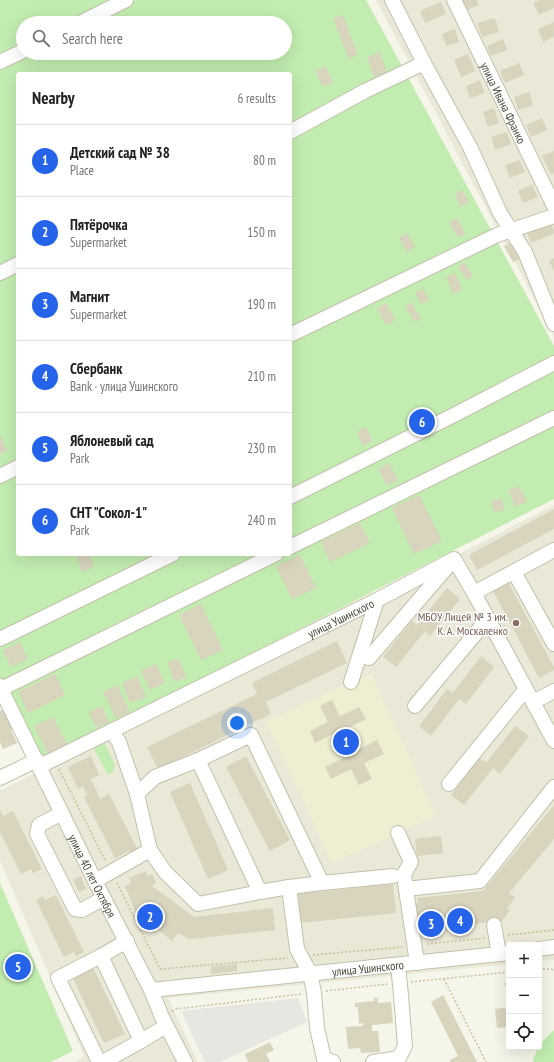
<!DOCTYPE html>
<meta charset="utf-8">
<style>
:root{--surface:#fff;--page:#f6f6f6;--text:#202124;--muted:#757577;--line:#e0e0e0;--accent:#2563eb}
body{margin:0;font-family:"PT Sans Narrow",sans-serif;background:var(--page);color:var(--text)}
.controls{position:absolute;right:12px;bottom:12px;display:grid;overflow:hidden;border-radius:4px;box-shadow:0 4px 16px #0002}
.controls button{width:36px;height:36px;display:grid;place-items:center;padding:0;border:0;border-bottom:1px solid var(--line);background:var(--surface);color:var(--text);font:20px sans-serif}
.you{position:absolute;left:237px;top:723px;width:14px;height:14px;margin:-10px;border:3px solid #fff;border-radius:50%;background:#1a73e8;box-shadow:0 0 0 6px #1a73e833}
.badge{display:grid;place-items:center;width:26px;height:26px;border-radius:50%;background:var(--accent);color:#fff;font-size:13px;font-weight:700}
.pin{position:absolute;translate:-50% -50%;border:2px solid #fff;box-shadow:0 1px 4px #0006}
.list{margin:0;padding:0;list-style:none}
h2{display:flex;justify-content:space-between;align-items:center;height:52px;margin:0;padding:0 16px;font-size:17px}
h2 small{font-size:13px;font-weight:400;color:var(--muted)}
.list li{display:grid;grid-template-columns:26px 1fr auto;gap:12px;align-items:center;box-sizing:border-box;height:72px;padding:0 16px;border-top:1px solid var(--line)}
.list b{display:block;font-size:15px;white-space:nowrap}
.list p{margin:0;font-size:13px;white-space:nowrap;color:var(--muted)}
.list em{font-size:13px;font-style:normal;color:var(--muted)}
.icon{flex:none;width:22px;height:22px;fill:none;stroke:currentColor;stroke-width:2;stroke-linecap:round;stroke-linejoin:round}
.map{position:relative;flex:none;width:554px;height:1062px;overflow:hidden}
.search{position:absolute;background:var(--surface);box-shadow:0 4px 16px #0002;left:16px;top:16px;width:276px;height:44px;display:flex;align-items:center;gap:10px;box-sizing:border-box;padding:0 14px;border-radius:22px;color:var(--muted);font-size:15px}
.panel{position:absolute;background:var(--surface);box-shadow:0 4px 16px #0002;left:16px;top:72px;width:276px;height:484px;border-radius:4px}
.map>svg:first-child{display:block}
</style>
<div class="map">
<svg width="554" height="1062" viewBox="0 0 554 1062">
<rect width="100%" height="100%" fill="#f6f5e9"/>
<!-- residential -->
<path fill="#eae8d7" d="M376,0H554V336Z
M554,505V960L539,961V945H509V964L168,998L198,1062H75L84,1056L0,860V791Z"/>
<!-- education -->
<path fill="#efeed2" d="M371,673L436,816L332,863L266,721Z"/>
<!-- green -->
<path fill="#c2ecb0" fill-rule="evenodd" d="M0,0H366L554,346V499L41,761L0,678ZM23,23H285V53H23ZM18,74H290V554H18Z
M104,742L115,765L113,772L108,775L93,747Z
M0,883L73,1051L51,1062H0Z
M554,1030V1062H533C535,1049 544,1039 554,1030Z"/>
<!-- parking -->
<path fill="#e7e6e1" d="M298,998L307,1022L220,1062H205L181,1011Z"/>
<!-- building -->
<path fill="#d8d4be" d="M462,0H477L479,5L467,10Z
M540,0H554V8L539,15L533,3Z
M441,2L446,14L425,23L420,11Z
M343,15L358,55L349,59L333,19Z
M495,18L499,32L482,37L477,23Z
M554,22V37L543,42L538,29Z
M455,29L459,42L446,46L442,34Z
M503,39L507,50L491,56L487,46Z
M380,52L387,72L374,77L367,57Z
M468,54L475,71L461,77L454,60Z
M519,63L524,75L505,83L500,71Z
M325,66L333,82L323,87L315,71Z
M480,80L485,93L470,98L466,86Z
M529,92L533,105L518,110L514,97Z
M494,108L499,123L488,127L483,112Z
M542,118L547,130L531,137L526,125Z
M507,132L511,144L495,150L491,137Z
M554,151V173L551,175L542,156Z
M520,160L525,172L510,178L505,165Z
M532,185L538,197L523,203L518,191Z
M463,190L469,203L460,207L455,193Z
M457,218L465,234L458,238L449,222Z
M551,223L554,231V234L531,243L527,232Z
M407,233L415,247L407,252L399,238Z
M513,242L521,258L513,262L504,246Z
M554,258V271L549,261Z
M464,262L473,276L467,280L458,267Z
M455,273L462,290L453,294L446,277Z
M423,289L429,300L421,304L415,293Z
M411,302L421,319L415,322L405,306Z
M386,303L395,320L386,325L377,308Z
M366,427L373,441L363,446L357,432Z
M0,435L7,451L0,454Z
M389,463L398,480L387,485L378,469Z
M519,486L527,501L516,507L508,491Z
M419,495L442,541L414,554L392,508Z
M501,498L505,509L495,513L491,502Z
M554,509V529L477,570L469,555Z
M360,523L370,543L330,562L321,542Z
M86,554H89L94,567L82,572L77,557Z
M300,555L316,588L292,599L276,566Z
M506,578L554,667V670L539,678L491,587Z
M447,588L460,599L430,636L425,631L396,667L383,657L412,621L417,625Z
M201,604L223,650L201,660L179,615Z
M337,641L347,663L266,702L271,714L158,769L147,747L257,694L252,683Z
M20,642L28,659L11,667L3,650Z
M481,656L494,667L466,704L459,699L431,736L419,726L447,689L453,693Z
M178,658L187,677L175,682L167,663Z
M156,664L165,683L150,690L141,671Z
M55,674L65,695L28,713L18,692Z
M137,676L146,697L130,703L122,683Z
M117,685L130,712L116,718L103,692Z
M332,700L340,716L359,707L366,719L346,729L349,735L353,733L357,742L353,745L356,751L377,740L384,754L364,763L372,779L359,785L351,769L331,779L325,767L347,756L343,749L339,751L335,742L338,740L335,733L315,743L310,731L328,722L320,706Z
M102,706L109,722L96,728L89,712Z
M5,708L14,728L11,730L17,743L3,749L0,742V711Z
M53,717L67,744L48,754L34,726Z
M515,726L529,736L500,774L493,768L464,805L451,795L480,758L486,763Z
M91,756L99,775L91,779L100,799L109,794L139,852L131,855L129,851L115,858L84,797L87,796L83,786L78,789L68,767Z
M246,756L290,840L270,851L226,767Z
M190,783L228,870L208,879L170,792Z
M554,805V839L509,893L515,898L507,908L510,910L502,921L414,930L411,904L418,903L417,898L483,891Z
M0,810L3,816L13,811L42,869L33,873L31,869L21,874L0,832Z
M441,836L443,853L417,856L415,839Z
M146,871L148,876L152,874L156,882L152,886L194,917L273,908L275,930L190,939L178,933L172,941L135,911L125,886L131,884L129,878Z
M81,876L86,889L79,892L73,880Z
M393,884L396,913L301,923L298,894Z
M56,895L84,952L76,956L74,952L64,957L36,900L43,896L45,900Z
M237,964V971L211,974V966Z
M92,965L125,1034L104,1043L71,974Z
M509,982V992H508L507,986H505L504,983Z
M539,988H540L541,1002L539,1003Z
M443,995L477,1062H451L450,1060L458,1056L431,1002Z
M374,998H378V1003L391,1002L393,1023L372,1025V1031H378L380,1052L361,1053L360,1048L348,1049L346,1027L363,1026V1023L359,1024L358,1007H355V1003L374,1001Z
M509,1007V1033H507L506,1027L497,1028L495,1009Z
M270,1042L274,1050L266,1054L270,1062H248L245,1054Z"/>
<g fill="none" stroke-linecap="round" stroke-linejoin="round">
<defs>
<g id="minor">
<path d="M392,0L424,63"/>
<path id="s1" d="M454,0L554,206"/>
<path d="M80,23L126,0"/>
<path d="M0,62L23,51"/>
<path d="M290,132L365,91L424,63L470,147L500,213L525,252L554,324"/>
<path d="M0,273L18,264"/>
<path d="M290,335L497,235L554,216"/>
<path d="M0,476L18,467"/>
<path d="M290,497L458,413L554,363"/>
<path d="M290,547L554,418"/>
<path d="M514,572L554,644"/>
<path d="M474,593L554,550"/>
<path d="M0,639L173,554"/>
<path d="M360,655L369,658L448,566"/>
<path d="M351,682L377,600"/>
<path d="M0,686L1,689L276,554"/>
<path id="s2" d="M1,689L95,881L151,990L162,1017L185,1062"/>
<path d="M533,702L554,691"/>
<path d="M415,706L481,627L489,620"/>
<path d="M112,731L119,742L137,794"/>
<path d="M198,760L251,735L322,883L289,887"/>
<path id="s3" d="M40,766L377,600L454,559L474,593L554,741"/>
<path d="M0,778L37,760"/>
<path d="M449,784L526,689"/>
<path d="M62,813L39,825L37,834L75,909L82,910L104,898"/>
<path d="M398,833L411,862L404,874L406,889"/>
<path d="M150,850L165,872L198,904L260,892"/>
<path d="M95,881L150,850L137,794L155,777L198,760L260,892L289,887L297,949L310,973L314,993L317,1028L324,1059L333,1062"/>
<path d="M322,883L393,876"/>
<path d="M494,925L499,954"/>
<path d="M539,949L554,947"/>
<path d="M101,956L141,1041L103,1062"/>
<path d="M417,963L406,889L480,881L554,787"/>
<path id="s4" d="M151,990L509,953"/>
<path d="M141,1041L166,1026"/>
<path d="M99,1062L58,978L101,956L127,941"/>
<path d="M373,1062L399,1058L405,1046L401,995L398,965"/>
</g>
</defs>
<!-- minor casing -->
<use href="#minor" stroke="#c2c0ab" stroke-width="16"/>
<!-- path -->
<path stroke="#c5c09b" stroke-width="1.5" stroke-dasharray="2 2" stroke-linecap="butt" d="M59,769L106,862
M117,883L160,969L288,958
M508,935L554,930
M427,944L485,938
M313,955L403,947
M539,969H549L554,970
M444,979L486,1062
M411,982L509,972
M326,991L388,984
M172,1011L176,1009L302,994"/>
<!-- minor -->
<use href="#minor" stroke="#fff" stroke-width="14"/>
</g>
<!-- markers -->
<circle fill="#8d6e63" stroke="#fff" stroke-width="1.5" cx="516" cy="623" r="4"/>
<g text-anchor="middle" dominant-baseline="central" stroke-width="3" stroke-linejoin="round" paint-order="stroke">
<!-- street labels -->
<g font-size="12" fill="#4a4737" stroke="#fff">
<text stroke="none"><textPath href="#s1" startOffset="114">улица Ивана Франко</textPath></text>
<text stroke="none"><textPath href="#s3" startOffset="335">улица Ушинского</textPath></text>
<text stroke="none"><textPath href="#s2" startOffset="208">улица 40 лет Октября</textPath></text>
<text stroke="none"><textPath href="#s4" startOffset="218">улица Ушинского</textPath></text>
</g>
<!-- education labels -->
<g font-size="12" fill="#785e54" stroke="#fff" text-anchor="end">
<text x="508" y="616">МБОУ Лицей № 3 им.<tspan x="508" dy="14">К. А. Москаленко</tspan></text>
</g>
</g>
</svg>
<div class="controls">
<button>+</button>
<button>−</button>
<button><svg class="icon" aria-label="locate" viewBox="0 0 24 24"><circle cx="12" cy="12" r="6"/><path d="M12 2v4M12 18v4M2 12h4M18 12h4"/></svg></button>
</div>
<div class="you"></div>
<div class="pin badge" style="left:346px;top:742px">1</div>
<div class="pin badge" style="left:150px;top:917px">2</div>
<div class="pin badge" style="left:431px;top:924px">3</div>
<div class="pin badge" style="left:460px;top:921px">4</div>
<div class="pin badge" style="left:18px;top:967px">5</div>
<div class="pin badge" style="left:422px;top:422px">6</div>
<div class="search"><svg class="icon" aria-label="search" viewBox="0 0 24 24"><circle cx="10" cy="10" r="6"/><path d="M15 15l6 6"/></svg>Search here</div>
<section class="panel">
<h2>Nearby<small>6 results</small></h2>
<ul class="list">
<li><span class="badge">1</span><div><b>Детский сад № 38</b><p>Place</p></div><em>80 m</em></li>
<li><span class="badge">2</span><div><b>Пятёрочка</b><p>Supermarket</p></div><em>150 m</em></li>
<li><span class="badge">3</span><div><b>Магнит</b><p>Supermarket</p></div><em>190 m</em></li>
<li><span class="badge">4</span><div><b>Сбербанк</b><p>Bank · улица Ушинского</p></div><em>210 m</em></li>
<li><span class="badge">5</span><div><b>Яблоневый сад</b><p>Park</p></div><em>230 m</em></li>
<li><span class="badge">6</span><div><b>СНТ &quot;Сокол-1&quot;</b><p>Park</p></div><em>240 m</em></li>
</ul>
</section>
</div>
